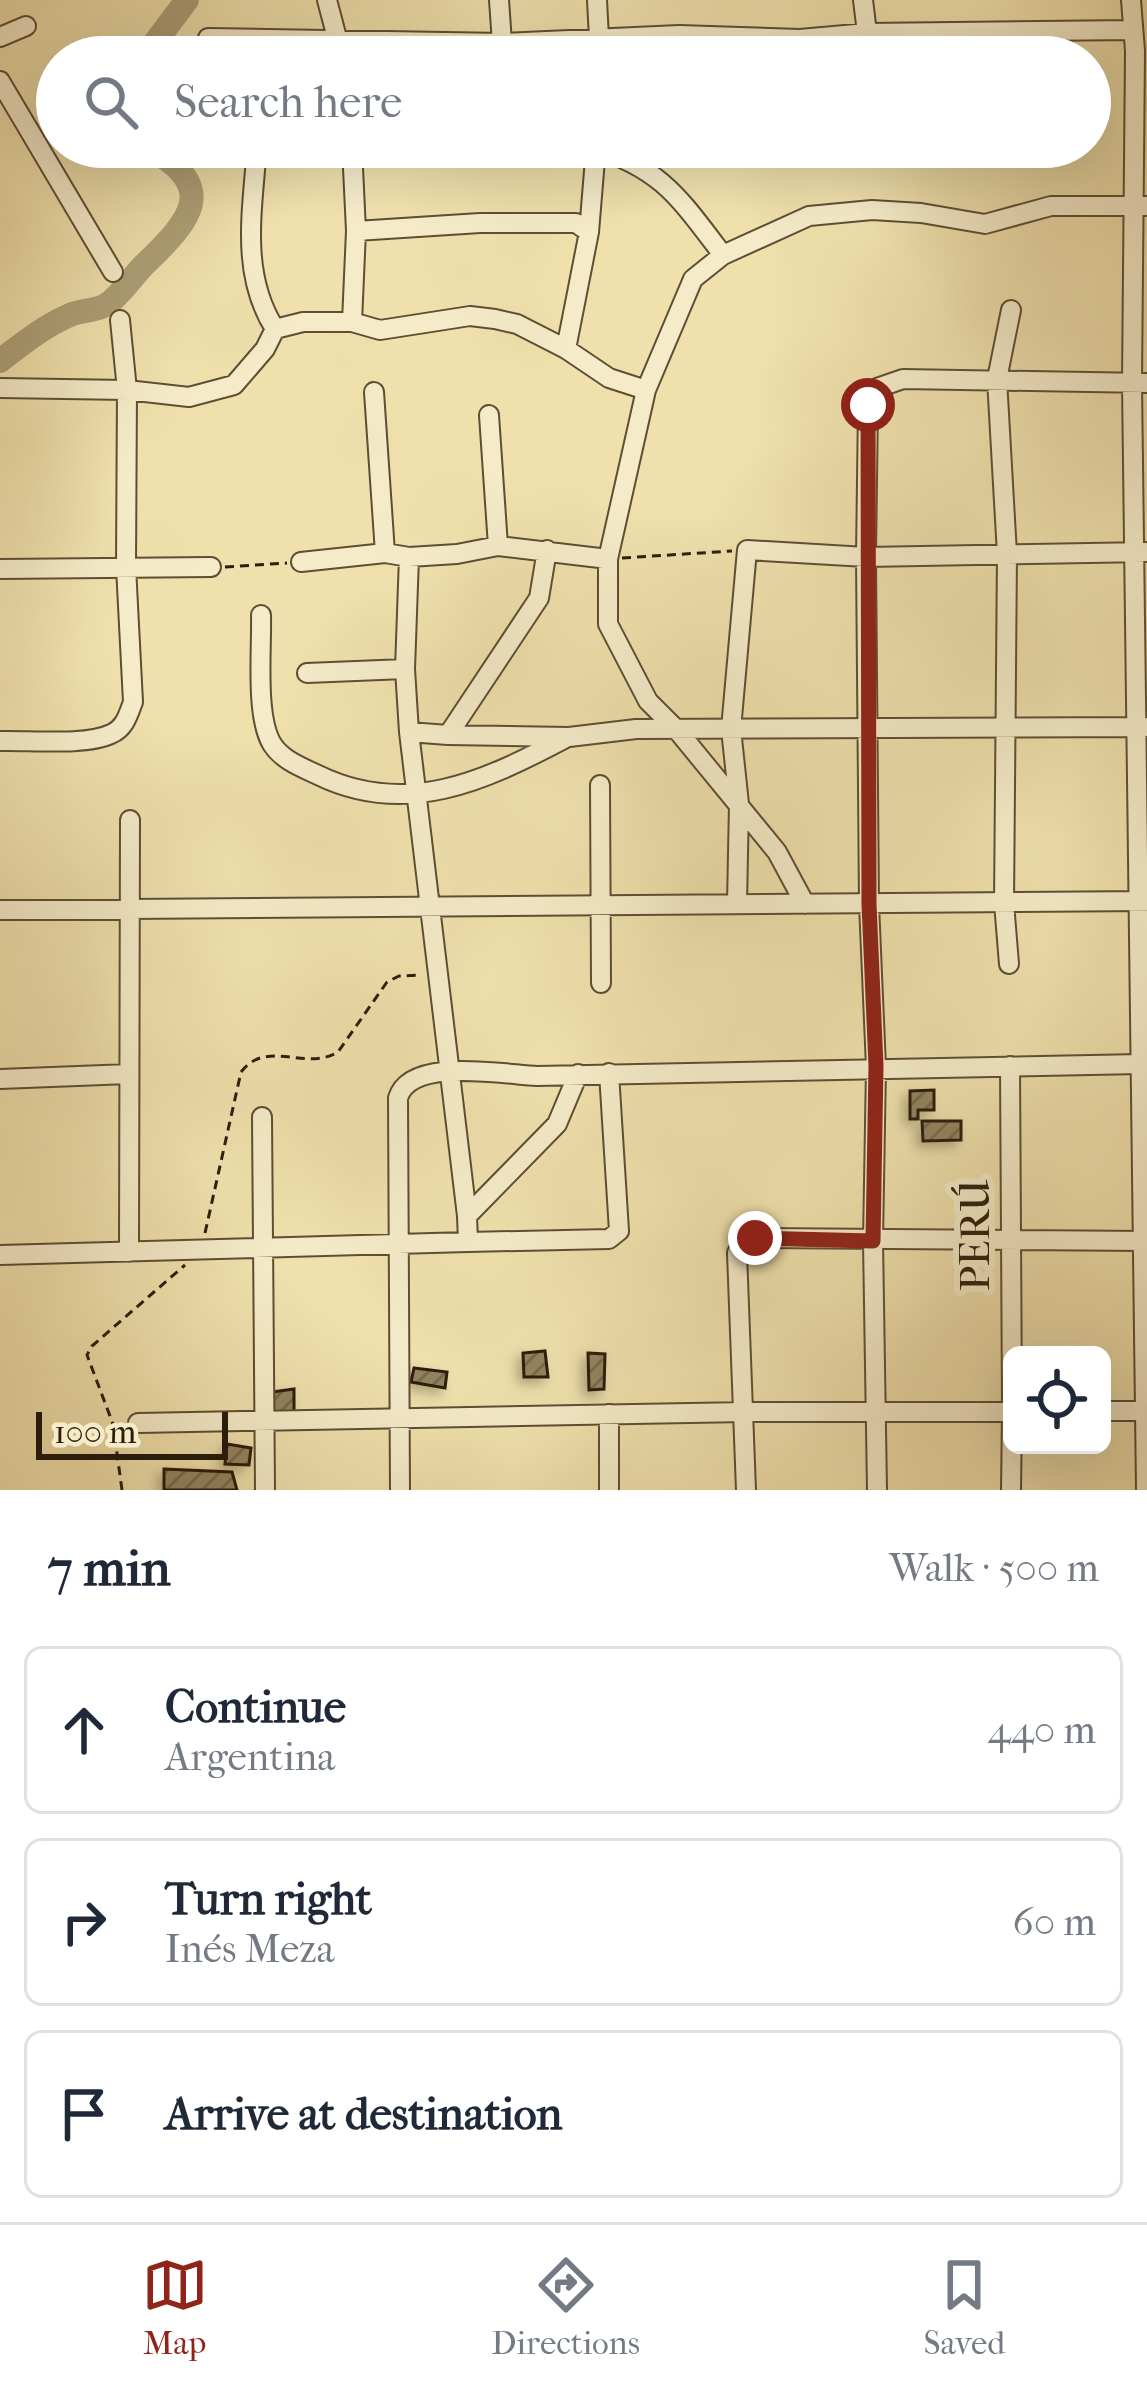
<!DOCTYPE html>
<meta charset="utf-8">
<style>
:root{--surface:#fff;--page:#f2f2f3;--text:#1f2937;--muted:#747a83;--line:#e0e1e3;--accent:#8f2418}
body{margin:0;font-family:"IM FELL French Canon",serif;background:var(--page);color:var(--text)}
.controls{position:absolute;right:36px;bottom:36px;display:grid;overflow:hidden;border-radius:18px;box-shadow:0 12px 48px #0002}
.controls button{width:108px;height:108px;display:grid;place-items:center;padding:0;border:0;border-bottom:3px solid var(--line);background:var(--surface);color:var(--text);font:60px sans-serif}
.scale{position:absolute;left:36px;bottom:30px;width:192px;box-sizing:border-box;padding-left:12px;border:6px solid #2d1e0c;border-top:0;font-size:33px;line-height:42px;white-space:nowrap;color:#2d1e0c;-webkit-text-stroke:9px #f5ebc9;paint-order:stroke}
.stop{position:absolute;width:36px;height:36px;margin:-27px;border:9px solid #8f2418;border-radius:50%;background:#fff}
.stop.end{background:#8f2418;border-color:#fff;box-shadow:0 3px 12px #0008}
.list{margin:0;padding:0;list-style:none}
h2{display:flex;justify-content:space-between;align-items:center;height:156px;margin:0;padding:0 48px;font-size:51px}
h2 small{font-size:39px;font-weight:400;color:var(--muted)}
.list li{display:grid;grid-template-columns:78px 1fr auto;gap:36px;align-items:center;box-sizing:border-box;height:168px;margin:0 24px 24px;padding:0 24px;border:3px solid var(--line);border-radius:18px}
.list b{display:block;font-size:45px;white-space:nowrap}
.list p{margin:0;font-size:39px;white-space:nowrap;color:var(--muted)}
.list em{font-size:39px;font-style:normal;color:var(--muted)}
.icon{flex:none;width:66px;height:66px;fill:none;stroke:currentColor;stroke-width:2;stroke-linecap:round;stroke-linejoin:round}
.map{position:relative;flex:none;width:1147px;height:1490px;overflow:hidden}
.search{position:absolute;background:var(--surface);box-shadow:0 12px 48px #0002;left:36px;right:36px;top:36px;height:132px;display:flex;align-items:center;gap:30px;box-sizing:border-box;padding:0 42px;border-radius:66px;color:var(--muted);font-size:45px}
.sheet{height:732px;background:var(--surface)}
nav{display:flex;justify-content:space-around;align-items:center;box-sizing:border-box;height:168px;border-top:3px solid var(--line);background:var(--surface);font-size:33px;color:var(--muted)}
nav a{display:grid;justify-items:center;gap:6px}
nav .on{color:var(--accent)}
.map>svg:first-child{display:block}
</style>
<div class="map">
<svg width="1147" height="1490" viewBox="0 0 1147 1490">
<defs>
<pattern id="building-hatch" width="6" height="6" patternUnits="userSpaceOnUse" patternTransform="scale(3)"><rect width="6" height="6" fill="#92835f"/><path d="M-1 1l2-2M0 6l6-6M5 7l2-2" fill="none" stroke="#786b4d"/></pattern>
<filter id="shadow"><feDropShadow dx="-5.5" dy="5.5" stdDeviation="6" flood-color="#0004"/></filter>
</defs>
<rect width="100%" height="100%" fill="#efe0ac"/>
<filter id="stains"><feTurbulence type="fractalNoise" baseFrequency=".00167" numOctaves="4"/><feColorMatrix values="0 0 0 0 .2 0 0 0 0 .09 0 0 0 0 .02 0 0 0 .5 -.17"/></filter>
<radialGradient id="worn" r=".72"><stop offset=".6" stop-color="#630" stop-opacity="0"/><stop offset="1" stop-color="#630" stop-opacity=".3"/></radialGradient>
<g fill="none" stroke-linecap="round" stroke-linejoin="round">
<!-- river -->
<path stroke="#ad9e76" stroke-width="24" d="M144,57L187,0
M0,361C22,344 44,326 70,315C81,310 96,311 106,305C119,297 133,276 144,265C192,219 220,187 147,147"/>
</g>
<!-- building -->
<path fill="url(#building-hatch)" stroke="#2d1e0c" stroke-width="3" filter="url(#shadow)" d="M934,1090V1110H918V1119H910V1091Z
M922,1121H961V1140L923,1141Z
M545,1351L548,1377H524L523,1353Z
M588,1353L605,1354L604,1389L589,1390Z
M414,1368L447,1372L445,1388L411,1382Z
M294,1389V1416L273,1417L272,1392Z
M227,1444L251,1448L249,1465L225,1464Z
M164,1469L232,1472L237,1490H164Z"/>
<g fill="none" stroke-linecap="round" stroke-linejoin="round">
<defs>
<path id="minor" d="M327,0L342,57
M499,0L503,57
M597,0L600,57
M863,0L867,33
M1131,0L1135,51L1132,383L1146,1490
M0,37L26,26
M208,38L503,43L679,35L800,39L867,33L1131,30
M0,81L113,272
M251,147L256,159C251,219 242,277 275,329
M591,147C662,168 680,199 723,255
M356,231L480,223H576L589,232
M352,322L356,231L352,147
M566,349L589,232L596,147
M0,388L127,390L189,397L234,385L265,349L275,329L303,322H352L380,330L470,316L495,319L517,324L566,349L609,378L646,390
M374,392L385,553
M489,415L498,546
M409,557L405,669L409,732L467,1216
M301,562L385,553L409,557L457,554L498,546L608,559
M0,569L211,567
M261,615C262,648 255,716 272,744C282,760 301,767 318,775C406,818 484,781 564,739
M307,673L405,669
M409,732L448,735L539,598L547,550
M448,735L569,737L636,729L1145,727
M0,741C29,740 86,746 111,734C125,728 128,715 133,702L126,567L127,390L120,320
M600,785L601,983
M737,904L739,804L731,729L747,550L866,557L1147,552
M805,904L777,852L677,730L648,701L608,624V559L646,390L693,279L723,255L809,216L872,210L921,213L985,224L1051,206H1147
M0,910L1147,901
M1009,964L1004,903L1007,554L997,379L1011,310
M1010,1066L1012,1404
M0,1079L129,1074
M262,1117L265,1490
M468,1242L609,1239L619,1231L609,1073
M129,1252L130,820
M0,1255L468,1242L467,1216L557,1124L578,1074
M1102,1411H1147
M609,1414V1490
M138,1423L746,1412H1012
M400,1490L398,1098C410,1057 501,1074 537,1076L1141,1064
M746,1490L737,1253L743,1243L755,1238L1147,1241
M877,1490L873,1241L876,1067L869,904L866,557L868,405L877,388L903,379L1147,383
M1011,1490L1012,1414"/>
</defs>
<!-- minor casing -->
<use href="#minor" stroke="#5e4e34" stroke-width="22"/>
<!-- path -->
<path stroke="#2d1e0c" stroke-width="3" stroke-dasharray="9 6" stroke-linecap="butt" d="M622,558L732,551
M225,567L287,563
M205,1233L241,1072C267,1038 305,1072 338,1052L387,982L399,976L421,975
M122,1490L113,1424L87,1355L92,1346L185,1265"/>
<!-- minor -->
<use href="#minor" stroke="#f5ebc9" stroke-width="18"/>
</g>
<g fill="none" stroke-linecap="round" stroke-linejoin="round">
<!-- route -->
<path stroke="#8f2418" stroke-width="15" d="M755,1238L873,1241L876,1066L869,904L868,405"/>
</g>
<g text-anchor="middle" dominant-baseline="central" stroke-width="12" stroke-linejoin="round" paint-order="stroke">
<!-- street labels -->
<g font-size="42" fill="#2d1e0c" stroke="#f5ebc9">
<text transform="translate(975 1235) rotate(-90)">PERÚ</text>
</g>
</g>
<rect width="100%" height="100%" filter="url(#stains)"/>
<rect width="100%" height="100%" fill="url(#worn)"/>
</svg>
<div class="controls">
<button><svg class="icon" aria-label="locate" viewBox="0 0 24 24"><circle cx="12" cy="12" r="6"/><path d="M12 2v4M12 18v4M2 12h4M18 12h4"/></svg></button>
</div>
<div class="scale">100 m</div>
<div class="stop" style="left:868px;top:405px"></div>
<div class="stop end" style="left:755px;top:1238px"></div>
<div class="search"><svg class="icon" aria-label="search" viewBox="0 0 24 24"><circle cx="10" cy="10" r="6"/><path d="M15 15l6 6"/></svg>Search here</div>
</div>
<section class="sheet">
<h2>7 min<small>Walk · 500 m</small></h2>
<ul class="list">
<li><svg class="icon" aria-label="ahead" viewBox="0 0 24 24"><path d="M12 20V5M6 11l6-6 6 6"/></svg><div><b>Continue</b><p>Argentina</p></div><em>440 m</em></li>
<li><svg class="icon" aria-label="right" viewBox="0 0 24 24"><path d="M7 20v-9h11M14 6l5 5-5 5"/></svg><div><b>Turn right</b><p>Inés Meza</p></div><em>60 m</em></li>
<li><svg class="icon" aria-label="arrive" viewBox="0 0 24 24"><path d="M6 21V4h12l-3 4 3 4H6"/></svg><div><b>Arrive at destination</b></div></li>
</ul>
</section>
<nav>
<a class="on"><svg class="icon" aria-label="map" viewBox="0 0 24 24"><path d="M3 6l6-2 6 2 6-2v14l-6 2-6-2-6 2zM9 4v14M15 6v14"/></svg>Map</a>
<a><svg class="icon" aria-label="directions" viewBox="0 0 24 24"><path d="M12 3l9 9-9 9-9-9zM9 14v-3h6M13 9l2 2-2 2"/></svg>Directions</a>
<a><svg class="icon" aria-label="saved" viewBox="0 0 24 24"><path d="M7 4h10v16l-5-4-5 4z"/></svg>Saved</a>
</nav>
